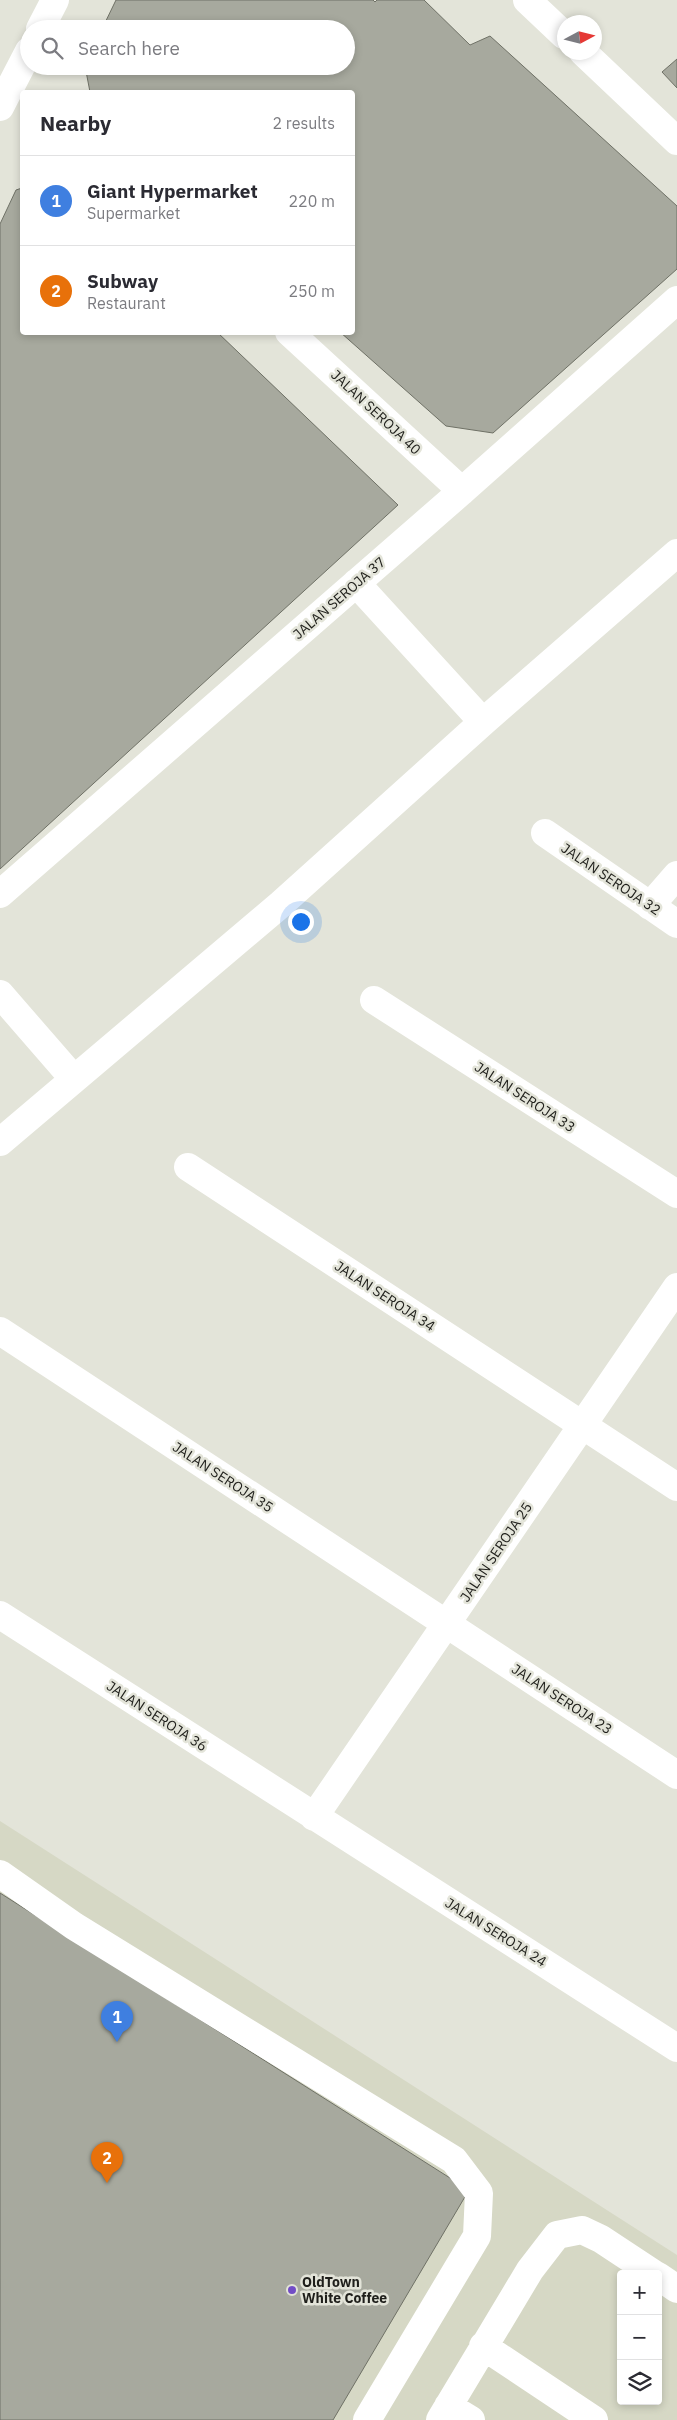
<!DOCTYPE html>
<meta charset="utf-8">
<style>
:root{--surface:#fff;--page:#f7f7f7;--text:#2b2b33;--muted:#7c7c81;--line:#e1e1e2;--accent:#0f766e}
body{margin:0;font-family:"IBM Plex Sans",sans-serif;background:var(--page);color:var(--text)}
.controls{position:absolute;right:15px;bottom:15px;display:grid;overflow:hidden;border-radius:5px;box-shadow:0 2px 8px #0003}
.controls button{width:45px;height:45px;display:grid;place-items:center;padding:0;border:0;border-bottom:1px solid var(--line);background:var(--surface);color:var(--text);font:25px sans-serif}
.compass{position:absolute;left:557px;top:15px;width:45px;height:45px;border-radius:50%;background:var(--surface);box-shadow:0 2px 8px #0003;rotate:83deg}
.you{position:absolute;left:300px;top:921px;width:18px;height:18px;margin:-12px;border:4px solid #fff;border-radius:50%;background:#1a73e8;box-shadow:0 0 0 8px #1a73e833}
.badge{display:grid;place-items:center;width:32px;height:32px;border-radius:50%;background:var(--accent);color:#fff;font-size:16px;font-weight:700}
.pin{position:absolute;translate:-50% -41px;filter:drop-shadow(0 1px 2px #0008)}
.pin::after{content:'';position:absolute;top:26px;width:18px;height:15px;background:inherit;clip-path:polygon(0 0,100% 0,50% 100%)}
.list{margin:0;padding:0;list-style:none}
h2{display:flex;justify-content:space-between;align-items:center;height:65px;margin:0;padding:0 20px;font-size:21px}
h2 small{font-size:16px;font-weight:400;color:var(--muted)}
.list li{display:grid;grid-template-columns:32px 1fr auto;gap:15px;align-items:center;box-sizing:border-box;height:90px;padding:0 20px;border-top:1px solid var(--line)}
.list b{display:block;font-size:19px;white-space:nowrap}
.list p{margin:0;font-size:16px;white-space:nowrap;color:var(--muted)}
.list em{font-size:16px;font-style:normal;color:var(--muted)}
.icon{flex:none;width:28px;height:28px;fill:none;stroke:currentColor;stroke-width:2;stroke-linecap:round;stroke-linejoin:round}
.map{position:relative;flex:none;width:677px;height:2420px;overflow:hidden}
.search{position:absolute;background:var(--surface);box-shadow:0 2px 8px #0003;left:20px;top:20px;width:335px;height:55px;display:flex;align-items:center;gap:12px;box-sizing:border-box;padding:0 18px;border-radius:28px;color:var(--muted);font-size:19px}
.panel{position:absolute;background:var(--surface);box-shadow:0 2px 8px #0003;left:20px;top:90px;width:335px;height:245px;border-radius:5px}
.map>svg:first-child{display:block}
</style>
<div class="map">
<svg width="677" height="2420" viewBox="0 0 677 2420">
<rect width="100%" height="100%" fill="#e3e4d9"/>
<!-- built -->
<path fill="#d6d8c5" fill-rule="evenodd" d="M0,1821L677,2255V2420H0ZM621,2274H658V2401H621Z"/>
<!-- building -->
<path fill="#a7a99e" stroke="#6f7166" d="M116,0H373L375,2L377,0H424L470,45L490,36L677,206V269L493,433L446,426L340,332H352V92H90L85,66H346V29H102Z
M677,59V88L662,72Z
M22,188V332H217L398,505L0,869V224L16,190Z
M0,1893L469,2190L333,2420H0Z"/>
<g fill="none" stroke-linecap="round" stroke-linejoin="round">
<!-- minor -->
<path stroke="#fff" stroke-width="28" d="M527,0L564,35
M40,29L55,0
M583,52L677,141
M0,107L29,51
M289,332L462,491
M356,583L483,722
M545,833L677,924
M0,894L462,491L677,300
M650,906L677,875
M0,994L73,1078
M374,1000L677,1194
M0,1142L281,904L483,722L677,553
M188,1167L677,1487
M0,1331L677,1775
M0,1615L677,2048
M314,1817L677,1287
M0,1874L74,1926L454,2160L479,2193L477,2236L367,2420
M658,2276L677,2289
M483,2346L594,2420
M448,2406L471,2420
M440,2420L530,2270L557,2235L582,2230L601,2239L654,2274"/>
</g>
<!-- markers -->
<circle fill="#724dc6" stroke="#e3e4d9" stroke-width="2" cx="292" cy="2290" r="5"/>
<g text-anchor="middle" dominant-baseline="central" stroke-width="5" stroke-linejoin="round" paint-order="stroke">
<!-- street labels -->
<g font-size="14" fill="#1f1f1b" stroke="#e3e4d9">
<text transform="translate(376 412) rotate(43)">JALAN SEROJA 40</text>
<text transform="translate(339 598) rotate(-41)">JALAN SEROJA 37</text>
<text transform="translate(611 879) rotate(34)">JALAN SEROJA 32</text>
<text transform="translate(525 1097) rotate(33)">JALAN SEROJA 33</text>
<text transform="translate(385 1296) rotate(33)">JALAN SEROJA 34</text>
<text transform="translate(223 1477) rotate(33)">JALAN SEROJA 35</text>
<text transform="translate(496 1552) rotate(-56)">JALAN SEROJA 25</text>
<text transform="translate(562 1699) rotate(33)">JALAN SEROJA 23</text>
<text transform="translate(157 1716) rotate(33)">JALAN SEROJA 36</text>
<text transform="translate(496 1932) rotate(32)">JALAN SEROJA 24</text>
</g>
<!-- poi labels -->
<g font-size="14" font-weight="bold" fill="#1f1f1b" stroke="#e3e4d9" text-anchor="start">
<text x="302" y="2282">OldTown<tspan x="302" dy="16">White Coffee</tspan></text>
</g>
</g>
</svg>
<div class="controls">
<button>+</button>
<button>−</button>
<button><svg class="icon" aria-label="layers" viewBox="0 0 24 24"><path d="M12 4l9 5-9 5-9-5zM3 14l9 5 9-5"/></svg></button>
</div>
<svg class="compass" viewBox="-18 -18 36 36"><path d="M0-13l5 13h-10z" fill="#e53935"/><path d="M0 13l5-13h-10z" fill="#7c7c81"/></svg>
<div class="you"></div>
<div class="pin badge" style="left:117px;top:2042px;background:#3f7fe0">1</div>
<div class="pin badge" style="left:107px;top:2183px;background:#e8710a">2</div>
<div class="search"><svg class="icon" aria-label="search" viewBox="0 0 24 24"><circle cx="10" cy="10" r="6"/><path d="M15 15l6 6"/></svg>Search here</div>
<section class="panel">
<h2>Nearby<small>2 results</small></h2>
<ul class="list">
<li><span class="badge" style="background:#3f7fe0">1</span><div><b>Giant Hypermarket</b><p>Supermarket</p></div><em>220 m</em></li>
<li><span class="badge" style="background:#e8710a">2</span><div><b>Subway</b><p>Restaurant</p></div><em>250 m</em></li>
</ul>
</section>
</div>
